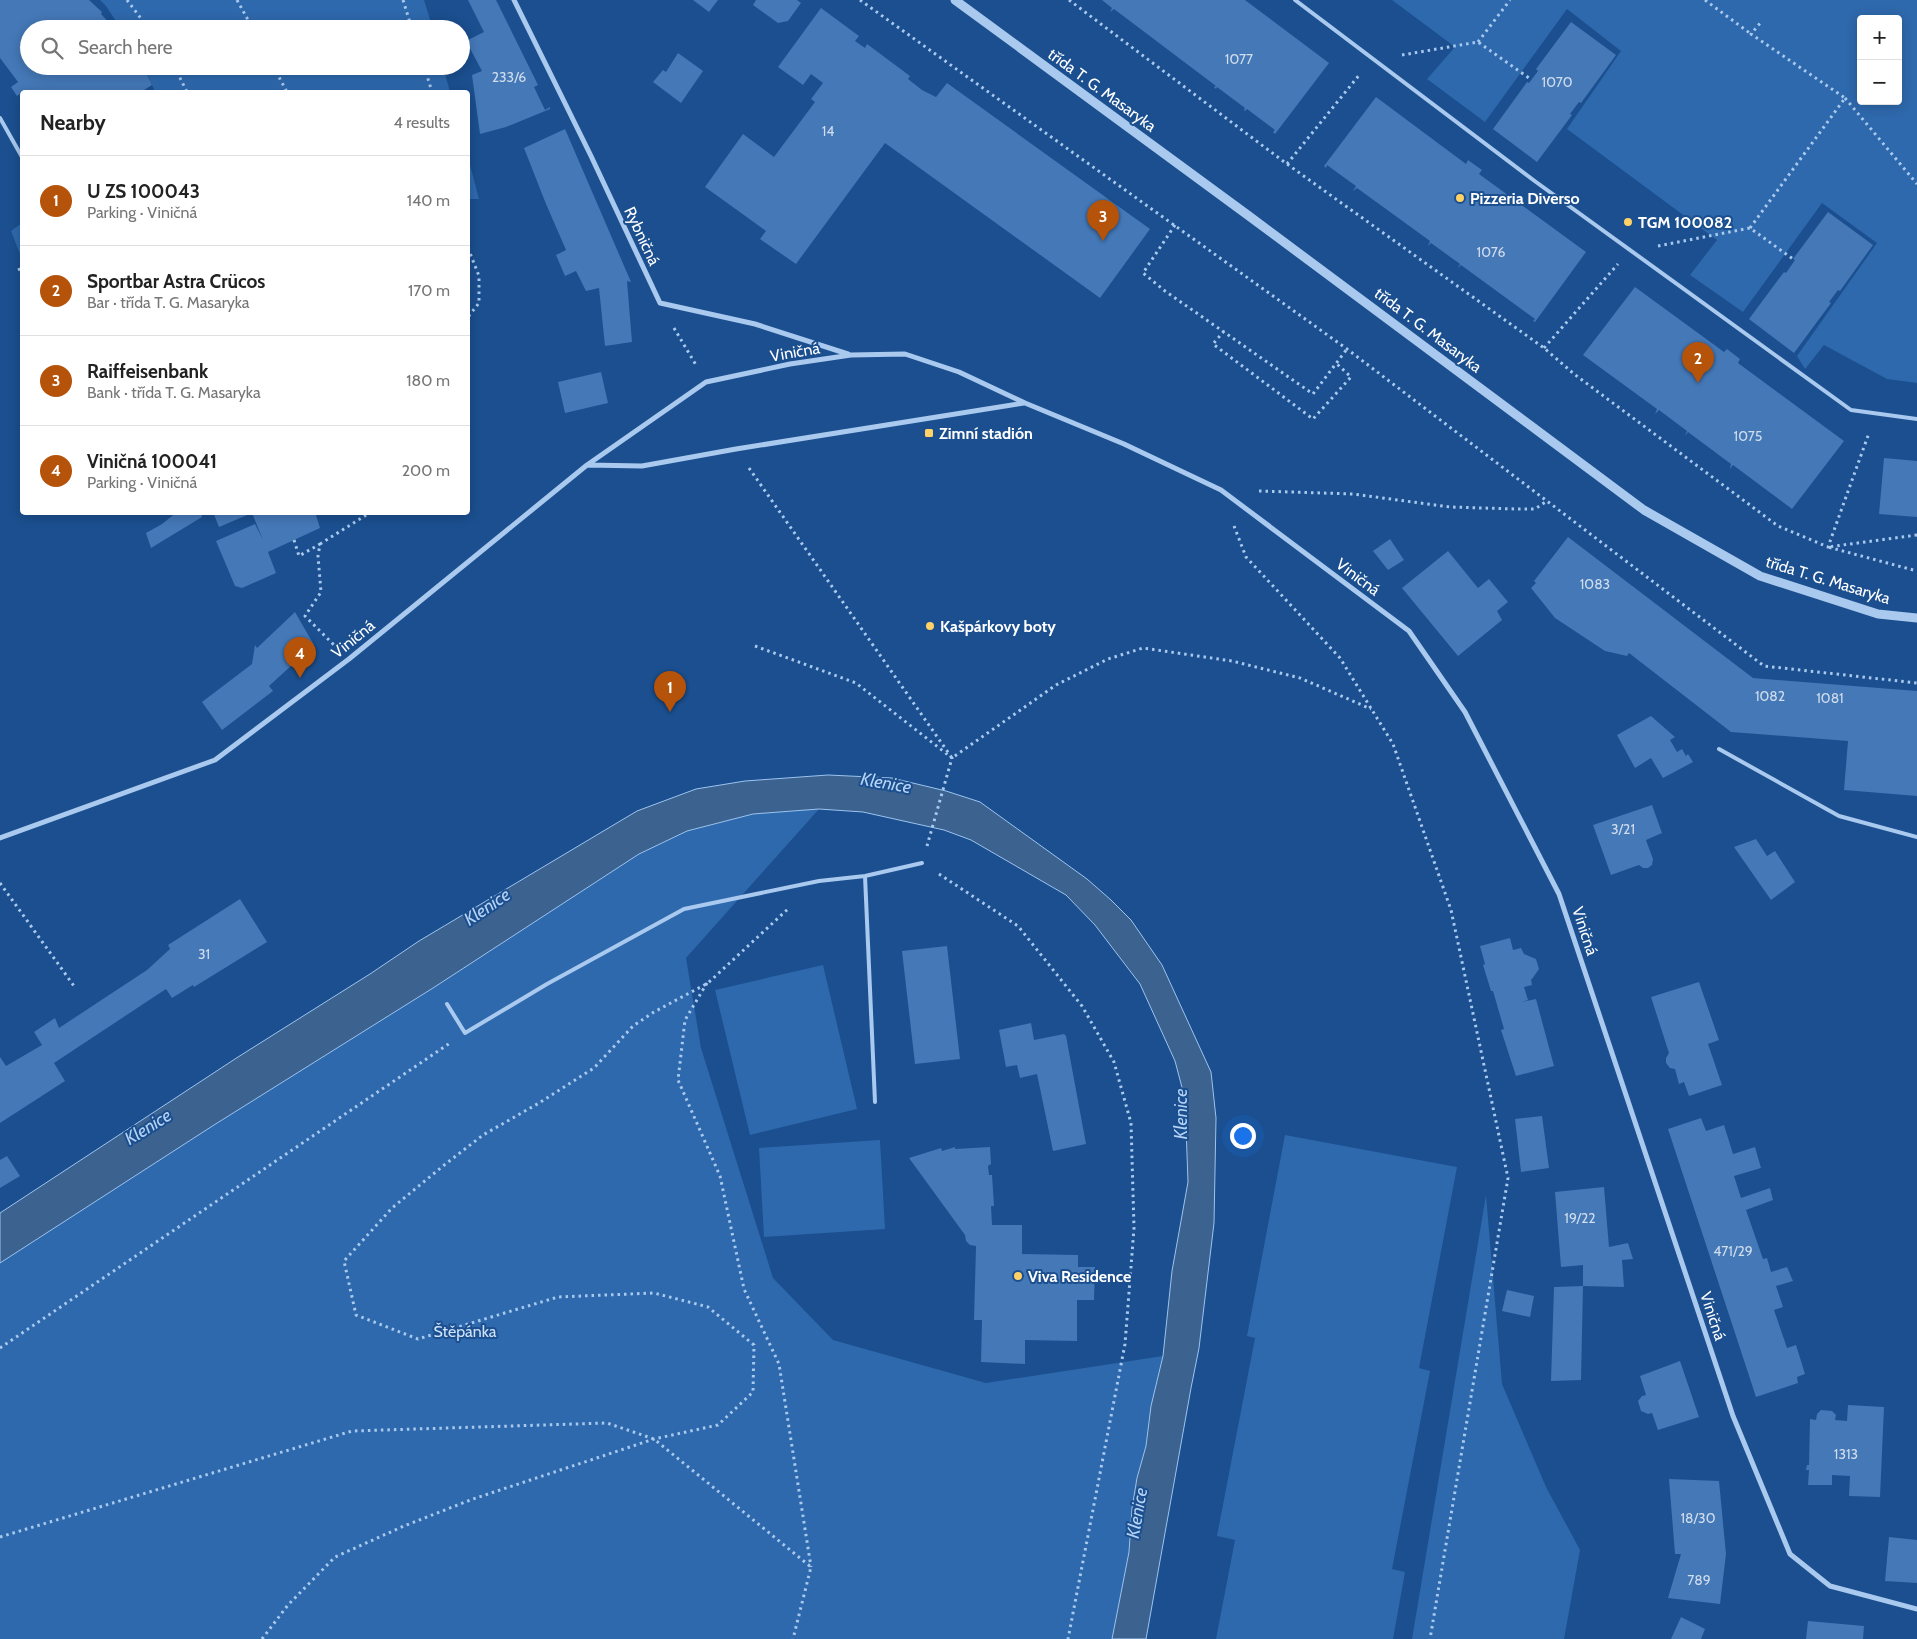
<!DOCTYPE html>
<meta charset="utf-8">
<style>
:root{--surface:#fff;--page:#f2f2f2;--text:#222;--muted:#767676;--line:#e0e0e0;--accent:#b45309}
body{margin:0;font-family:Cabin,sans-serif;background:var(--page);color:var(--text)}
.controls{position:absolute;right:15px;top:15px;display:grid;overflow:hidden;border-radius:5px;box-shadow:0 2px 12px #0003}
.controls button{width:45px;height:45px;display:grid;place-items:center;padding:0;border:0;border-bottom:1px solid var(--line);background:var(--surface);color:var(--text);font:25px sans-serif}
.you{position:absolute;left:1242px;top:1135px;width:18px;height:18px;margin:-12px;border:4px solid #fff;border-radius:50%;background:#1a73e8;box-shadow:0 0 0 8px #1a73e833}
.badge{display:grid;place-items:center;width:32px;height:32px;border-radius:50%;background:var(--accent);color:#fff;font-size:16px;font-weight:700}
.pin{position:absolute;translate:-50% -41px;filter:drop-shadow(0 1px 2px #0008)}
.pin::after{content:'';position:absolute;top:26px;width:18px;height:15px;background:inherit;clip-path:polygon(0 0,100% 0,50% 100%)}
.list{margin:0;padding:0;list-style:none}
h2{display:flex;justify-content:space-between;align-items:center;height:65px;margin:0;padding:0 20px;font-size:21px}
h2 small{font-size:16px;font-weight:400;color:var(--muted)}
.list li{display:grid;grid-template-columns:32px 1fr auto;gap:15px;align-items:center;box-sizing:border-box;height:90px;padding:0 20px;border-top:1px solid var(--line)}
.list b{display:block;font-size:19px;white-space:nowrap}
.list p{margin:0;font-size:16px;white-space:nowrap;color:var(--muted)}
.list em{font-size:16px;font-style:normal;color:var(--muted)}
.icon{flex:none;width:28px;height:28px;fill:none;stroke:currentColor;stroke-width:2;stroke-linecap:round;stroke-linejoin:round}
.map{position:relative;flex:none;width:1917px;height:1639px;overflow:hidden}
.search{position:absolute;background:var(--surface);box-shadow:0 2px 12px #0003;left:20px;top:20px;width:450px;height:55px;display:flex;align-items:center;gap:12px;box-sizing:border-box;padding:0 18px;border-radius:28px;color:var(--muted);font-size:19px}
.panel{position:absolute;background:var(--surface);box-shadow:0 2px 12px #0003;left:20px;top:90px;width:450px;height:425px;border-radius:5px}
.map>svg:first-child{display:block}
</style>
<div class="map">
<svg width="1917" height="1639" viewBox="0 0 1917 1639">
<rect width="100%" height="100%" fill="#1b4f8f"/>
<!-- green -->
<path fill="#2e69ad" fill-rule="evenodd" d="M100,0H424L433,29H121L106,6Z
M1392,0H1917V383L1887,379L1824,345L1805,369L1797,356L1877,243L1822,203L1743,312L1690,275L1717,240L1567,129L1621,51L1567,9L1485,122L1427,79L1455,47ZM1861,19H1898V101H1861Z
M144,66H443L450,92H155Z
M468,157L479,199H468Z
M22,223V259L11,231Z
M819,809L686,958L701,1048L773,1278L833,1340L986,1383L1163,1356L1151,1406L1146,1446L1137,1478L1132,1508L1129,1552L1112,1639H0V1263L214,1125L433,988L639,854L687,831L753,814Z
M823,965L857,1109L750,1135L715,990Z
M1285,1135L1457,1167L1419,1368L1430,1371L1392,1569L1405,1572L1393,1639H1216L1235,1540L1217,1536L1255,1338L1247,1336Z
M880,1140L885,1229L764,1237L759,1148Z
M1486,1195L1502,1384L1546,1487L1580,1550L1564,1639H1412Z"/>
<!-- water -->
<path fill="#3c6290" stroke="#9cc4f0" d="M828,775L892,778L946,791L980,802L1087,879L1111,900L1131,920L1162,965L1211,1072L1216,1118L1214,1223L1199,1348L1191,1388L1146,1639H1112L1129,1552L1132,1508L1137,1478L1146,1446L1151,1406L1163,1356L1172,1271L1188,1182L1185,1099L1175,1061L1140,984L1095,925L1066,895L971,840L944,830L863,812L819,809L753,814L687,831L639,854L433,988L214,1125L0,1263V1213L238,1057L370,974L419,941L637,811L696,789L745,781Z"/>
<!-- building -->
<path fill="#4478b7" d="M0,0H89L102,12L101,14L115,29H29V66H143L152,85L141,92H26L25,90L17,96L11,87L18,82L0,58Z
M468,0H496L538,85L534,87L545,110L550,107V109L506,127L480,134L472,75L482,71L466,41L484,32Z
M693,0H718L709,12Z
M756,0H797L801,3L788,21L778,23L753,5Z
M1102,0H1245L1329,63L1275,134L1273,132L1275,130L1247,109L1245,111L1244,110L1245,108L1217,87L1216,89L1214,87L1216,86L1114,9L1110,12L1112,8Z
M821,8L859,36L855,41L865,48L867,44L910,76L908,79L922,90L936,97L947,83L1150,229L1100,298L885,143L796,264L760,239L766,231L705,187L743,134L774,157L815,102L811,99L823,83L811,74L803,85L778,67Z
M1571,22L1616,55L1581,103L1579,102L1570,114L1572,115L1537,162L1493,129L1527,82L1529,83L1538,71L1536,69Z
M678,53L703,71L681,103L653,82L663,70L666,72Z
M1376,97L1466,164L1468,160L1482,170L1479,174L1586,252L1535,322L1533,321L1535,319L1461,265L1458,268L1460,264L1431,243L1428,246L1430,241L1357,188L1353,191L1356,186L1342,176L1327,165L1326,168L1324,166Z
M565,129L631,282L627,281L632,342L605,346L599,288L586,291L576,271L565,276L556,255L566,250L546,204L524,148Z
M1828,212L1873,245L1840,291L1838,290L1829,302L1831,303L1794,353L1749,319L1784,272L1786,273L1795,260L1793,259Z
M1635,287L1724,352L1727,349L1740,359L1738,363L1844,441L1792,509L1733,465L1730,469L1731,464L1688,432L1685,436L1687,431L1659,410L1655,414L1657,409L1583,355Z
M601,372L608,403L565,413L558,382Z
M1884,458L1917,461V517L1879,514Z
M177,512H201L202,517L151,548L146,533L162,524Z
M213,512H315L320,528L268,552L276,573L242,588L235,586L216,541L255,524L263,540L252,513L219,527Z
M1568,537L1753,678L1917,691V796L1844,790L1848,741L1731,732L1629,653L1627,656L1605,651L1555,618L1531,588L1536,583L1534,581Z
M1390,539L1404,560L1388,570L1373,551Z
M1448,551L1478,588L1489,579L1508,602L1497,611L1502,620L1458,656L1402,588Z
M295,612L314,645L269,686L273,691L222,730L202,702L252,664L255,645L257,648Z
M1651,716L1675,737L1670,740L1677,752L1682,749L1686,756L1688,754L1693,762L1663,778L1651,758L1635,768L1617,735Z
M1652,805L1662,833L1646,840L1653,859L1652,865L1648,868H1643L1639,865L1611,875L1593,825Z
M1756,839L1767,856L1775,851L1795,882L1771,900L1734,847Z
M240,899L267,942L194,987L193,985L172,998L166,989L54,1063L65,1081L0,1123V1057L6,1066L42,1045L34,1032L55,1018L59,1028L147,970L170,949L168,945Z
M1510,938L1513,950L1521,948L1524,954L1536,959L1539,969L1532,979H1531L1532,985L1524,987L1528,1000L1521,1002L1536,999L1554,1066L1516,1076L1501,1030L1504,1029L1493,991H1491L1483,965L1485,964L1480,946Z
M947,946L960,1059L915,1064L902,951Z
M1699,982L1719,1040L1708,1044L1722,1085L1689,1096L1684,1082L1679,1084L1675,1069L1670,1068L1666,1063V1058L1669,1053L1651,997Z
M1031,1023L1034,1040L1064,1034L1066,1036L1086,1144L1053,1151L1037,1074L1020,1078L1017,1065L1006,1067L999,1030Z
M1542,1116L1549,1168L1521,1172L1515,1119Z
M1701,1118L1706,1131L1724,1125L1733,1154L1755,1147L1761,1168L1734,1176L1741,1198L1770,1188L1773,1200L1746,1210L1763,1259L1767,1258L1771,1272L1787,1267L1793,1281L1776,1286L1783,1307L1774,1310L1787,1348L1796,1345L1805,1374L1797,1377L1798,1383L1756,1397L1668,1129Z
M955,1147V1149L990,1147L991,1164L988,1166L989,1175H992L994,1206H991L992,1225H1022V1254L1078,1255V1267H1095L1094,1300H1077V1341L1025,1340V1364L981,1362L982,1320H974L976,1246L970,1245L966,1241L965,1235L909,1158L941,1148L942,1151Z
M7,1156L20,1176L0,1188V1160Z
M1604,1187L1609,1247L1628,1243L1633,1259L1622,1260L1624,1287L1583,1286V1265L1561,1267L1555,1192Z
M1583,1286L1581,1380L1551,1381L1554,1287Z
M1507,1290L1534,1296L1530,1317L1502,1311Z
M1680,1361L1699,1417L1658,1430L1652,1413L1648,1414L1641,1411L1638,1401L1642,1396L1646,1395L1640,1376Z
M1848,1405L1884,1407L1880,1497L1849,1496L1850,1476L1832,1475V1485H1808L1809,1470H1806L1807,1465H1809L1810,1419L1816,1420L1817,1414L1821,1410L1832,1411L1836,1415L1835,1420L1847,1421Z
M1669,1479L1719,1481L1726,1554L1720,1604L1668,1598L1681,1554H1675Z
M1889,1537L1917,1540V1583L1885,1581Z
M1681,1617L1705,1629L1701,1639H1671Z
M1808,1621L1864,1626L1863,1639H1806Z"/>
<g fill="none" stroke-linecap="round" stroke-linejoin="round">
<!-- path -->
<path stroke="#a9c9ee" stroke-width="3" stroke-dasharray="2.5 4" stroke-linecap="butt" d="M127,0L149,29
M237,0L253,29
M403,0L412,29
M860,0L1347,349L1764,666L1917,683
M1069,0L1287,164L1544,348L1574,374L1778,526L1828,547L1869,433
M1705,0L1751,34
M1478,42L1510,0
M1402,55L1478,42L1529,78
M174,66L187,92
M273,66L287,92
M424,66L432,92
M1845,98L1917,184
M1287,164L1360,74
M1175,225L1143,273L1165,291L1313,394L1347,349
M1750,228L1845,98L1751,34L1761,22
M1658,246L1750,228L1793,259
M468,248L479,276V303L468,317
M18,270L22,268
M674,328L696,365
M1224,331L1213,344L1313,419L1351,377L1337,364
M1544,348L1618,264
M749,468L952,758L1056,685L1108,659L1143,648L1232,661L1300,678L1371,709
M1259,491L1353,494L1450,507L1516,509H1535L1547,501
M1234,526L1246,557L1340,658L1393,744L1451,910L1508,1178L1430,1639
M1917,535L1828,547L1917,571
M294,540L299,556L320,544L318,556L321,592L305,616L334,645
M320,544L371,512
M755,646L856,683L952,758L927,846
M939,874L1018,926L1082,1006L1114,1062L1131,1123L1134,1228L1125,1344L1068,1639
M0,883L74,986
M707,983L685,1020L678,1080L720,1176L744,1289L779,1364L811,1567
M0,1348L450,1043
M0,1537L352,1431L607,1423L654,1439L811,1567L793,1639
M262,1639L288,1605L335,1557L404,1526L473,1499L654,1439L718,1425L753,1392L754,1345L708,1307L654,1293L558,1297L418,1339L356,1315L344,1261L392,1208L443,1166L483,1135L539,1103L594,1068L633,1026L654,1012L708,983L789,908"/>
<!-- service -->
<path stroke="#a9c9ee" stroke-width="4" d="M1295,0L1536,182L1851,410L1917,419
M0,118L22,157
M1719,749L1839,816L1917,837
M865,876L875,1102
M447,1004L465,1033L547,984L684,909L819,881L865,876L922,863"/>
<!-- minor -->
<path stroke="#a9c9ee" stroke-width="5" d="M514,0L591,156L660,303L755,324L848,354
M588,465L642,466L736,449L1024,403
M0,838L215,760L349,659L587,465L706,382L790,364L851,355L905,354L959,372L1025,403L1124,444L1221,490L1409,631L1465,712L1559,894L1733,1416L1790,1554L1830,1586L1917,1609"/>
<!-- tertiary -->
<path stroke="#a9c9ee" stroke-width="9" d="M955,0L1249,216L1644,510L1760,576L1878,614L1917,618"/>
</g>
<!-- markers -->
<g fill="#ffd166" stroke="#1b4f8f" stroke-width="2">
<circle cx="1460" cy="198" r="5"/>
<circle cx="1628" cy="222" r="5"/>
<rect x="924" y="428" width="10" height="10" rx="2.5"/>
<circle cx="930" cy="626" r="5"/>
<circle cx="1018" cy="1276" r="5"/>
</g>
<g text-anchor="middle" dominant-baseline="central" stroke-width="4" stroke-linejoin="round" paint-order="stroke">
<!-- number labels -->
<g font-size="14" fill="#d0dded">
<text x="1239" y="59">1077</text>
<text x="509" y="77">233/6</text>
<text x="1557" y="82">1070</text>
<text x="828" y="131">14</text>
<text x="1491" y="252">1076</text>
<text x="1748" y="436">1075</text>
<text x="1595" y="584">1083</text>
<text x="1770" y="696">1082</text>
<text x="1830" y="698">1081</text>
<text x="1623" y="829">3/21</text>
<text x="204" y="954">31</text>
<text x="1580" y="1218">19/22</text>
<text x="1733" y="1251">471/29</text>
<text x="1846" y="1454">1313</text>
<text x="1698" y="1518">18/30</text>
<text x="1699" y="1580">789</text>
</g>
<!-- street labels -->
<g font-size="16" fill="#fff" stroke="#1b4f8f">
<text transform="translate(1102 90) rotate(36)">třída T. G. Masaryka</text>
<text transform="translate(642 236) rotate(65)">Rybničná</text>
<text transform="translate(1428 330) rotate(37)">třída T. G. Masaryka</text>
<text transform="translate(795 352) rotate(-10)">Viničná</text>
<text transform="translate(1358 577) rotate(37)">Viničná</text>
<text transform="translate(1828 580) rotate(17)">třída T. G. Masaryka</text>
<text transform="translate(353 639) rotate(-39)">Viničná</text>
<text transform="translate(1585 931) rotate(72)">Viničná</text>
<text transform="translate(1713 1316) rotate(72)">Viničná</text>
</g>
<!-- poi labels -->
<g font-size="16" font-weight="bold" fill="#fff" stroke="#1b4f8f" text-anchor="start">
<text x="1470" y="198">Pizzeria Diverso</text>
<text x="1638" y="222">TGM 100082</text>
<text x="939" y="433">Zimní stadión</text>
<text x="940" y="626">Kašpárkovy boty</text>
<text x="1028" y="1276">Viva Residence</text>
</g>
<!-- park labels -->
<g font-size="16" fill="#cfe3fa" stroke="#1b4f8f">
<text x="465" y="1331">Štěpánka</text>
</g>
<!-- water labels -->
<g font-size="18" font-style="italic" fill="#b5d3f5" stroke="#1b4f8f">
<text transform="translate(886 783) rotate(10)">Klenice</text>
<text transform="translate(487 907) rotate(-34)">Klenice</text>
<text transform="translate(1181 1114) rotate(-90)">Klenice</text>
<text transform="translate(148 1127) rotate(-32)">Klenice</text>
<text transform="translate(1137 1513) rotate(-80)">Klenice</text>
</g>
</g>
</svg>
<div class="controls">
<button>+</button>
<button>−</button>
</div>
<div class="you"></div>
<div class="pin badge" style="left:670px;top:712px">1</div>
<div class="pin badge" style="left:1698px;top:383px">2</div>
<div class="pin badge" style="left:1103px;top:241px">3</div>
<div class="pin badge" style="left:300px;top:678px">4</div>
<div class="search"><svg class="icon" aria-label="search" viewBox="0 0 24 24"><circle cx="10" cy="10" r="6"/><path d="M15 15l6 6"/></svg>Search here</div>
<section class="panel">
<h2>Nearby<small>4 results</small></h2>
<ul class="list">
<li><span class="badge">1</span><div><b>U ZS 100043</b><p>Parking · Viničná</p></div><em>140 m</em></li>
<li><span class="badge">2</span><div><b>Sportbar Astra Crücos</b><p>Bar · třída T. G. Masaryka</p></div><em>170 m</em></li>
<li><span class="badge">3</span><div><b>Raiffeisenbank</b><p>Bank · třída T. G. Masaryka</p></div><em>180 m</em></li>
<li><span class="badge">4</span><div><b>Viničná 100041</b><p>Parking · Viničná</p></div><em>200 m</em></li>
</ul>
</section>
</div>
